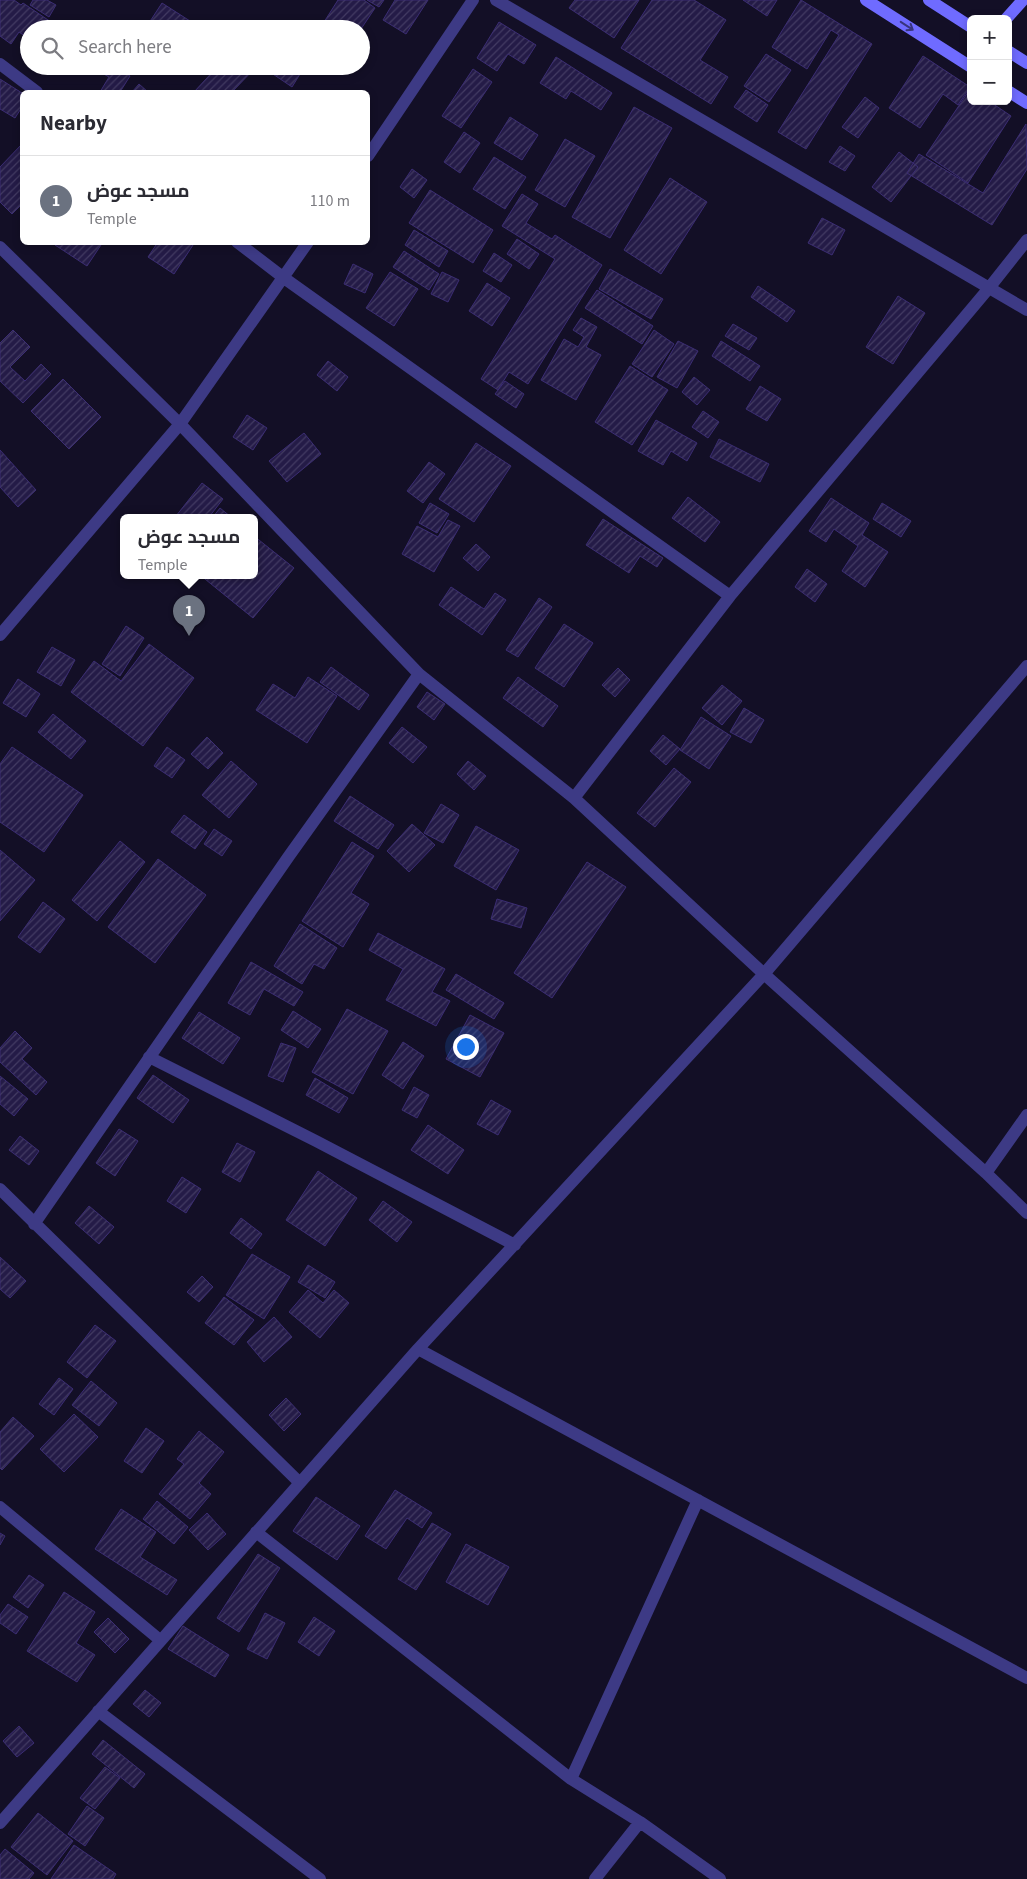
<!DOCTYPE html>
<meta charset="utf-8">
<style>
:root{--surface:#fff;--page:#f2f2f3;--text:#2b2b33;--muted:#7c7c81;--line:#e1e1e2;--accent:#d93025}
body{margin:0;font-family:"Source Sans 3",Cairo,sans-serif;background:var(--page);color:var(--text)}
.controls{position:absolute;right:15px;top:15px;display:grid;overflow:hidden;border-radius:8px;box-shadow:0 2px 8px #0003}
.controls button{width:45px;height:45px;display:grid;place-items:center;padding:0;border:0;border-bottom:1px solid var(--line);background:var(--surface);color:var(--text);font:25px sans-serif}
.you{position:absolute;left:465px;top:1046px;width:18px;height:18px;margin:-12px;border:4px solid #fff;border-radius:50%;background:#1a73e8;box-shadow:0 0 0 8px #1a73e833}
.badge{display:grid;place-items:center;width:32px;height:32px;border-radius:50%;background:var(--accent);color:#fff;font-size:16px;font-weight:700}
.pin{position:absolute;translate:-50% -41px;filter:drop-shadow(0 1px 2px #0008)}
.pin::after{content:'';position:absolute;top:26px;width:18px;height:15px;background:inherit;clip-path:polygon(0 0,100% 0,50% 100%)}
.popup{position:absolute;left:120px;top:514px;width:138px;height:65px;box-sizing:border-box;display:grid;place-content:center;border-radius:8px;background:var(--surface);filter:drop-shadow(0 1px 4px #0005);font-size:16px;white-space:nowrap;color:var(--muted)}
.popup b{font-size:19px;color:var(--text)}
.popup::after{content:'';position:absolute;left:50%;top:100%;margin-left:-10px;border:10px solid transparent;border-top-color:var(--surface)}
.list{margin:0;padding:0;list-style:none}
h2{display:flex;justify-content:space-between;align-items:center;height:65px;margin:0;padding:0 20px;font-size:21px}
h2 small{font-size:16px;font-weight:400;color:var(--muted)}
.list li{display:grid;grid-template-columns:32px 1fr auto;gap:15px;align-items:center;box-sizing:border-box;height:90px;padding:0 20px;border-top:1px solid var(--line)}
.list b{display:block;font-size:19px;white-space:nowrap}
.list p{margin:0;font-size:16px;white-space:nowrap;color:var(--muted)}
.list em{font-size:16px;font-style:normal;color:var(--muted)}
.icon{flex:none;width:28px;height:28px;fill:none;stroke:currentColor;stroke-width:2;stroke-linecap:round;stroke-linejoin:round}
.map{position:relative;flex:none;width:1027px;height:1879px;overflow:hidden}
.search{position:absolute;background:var(--surface);box-shadow:0 2px 8px #0003;left:20px;top:20px;width:350px;height:55px;display:flex;align-items:center;gap:12px;box-sizing:border-box;padding:0 18px;border-radius:28px;color:var(--muted);font-size:19px}
.panel{position:absolute;background:var(--surface);box-shadow:0 2px 8px #0003;left:20px;top:90px;width:350px;height:155px;border-radius:8px}
.map>svg:first-child{display:block}
</style>
<div class="map">
<svg width="1027" height="1879" viewBox="0 0 1027 1879">
<defs>
<pattern id="building-hatch" width="6" height="6" patternUnits="userSpaceOnUse" patternTransform="scale(1.25)"><rect width="6" height="6" fill="#241b47"/><path d="M-1 1l2-2M0 6l6-6M5 7l2-2" fill="none" stroke="#433b63"/></pattern>
</defs>
<rect width="100%" height="100%" fill="#130f26"/>
<!-- building -->
<path fill="url(#building-hatch)" stroke="#3b2d73" d="M0,0H14L21,5L23,3L54,24L50,29H29V39L19,32L11,44L0,36Z
M33,0H47L56,5L49,17L30,5Z
M338,0H364L375,8L361,29H334L324,22Z
M367,0H384L379,7Z
M395,0H428L406,34L383,20Z
M575,0H639L614,38L569,8Z
M652,0H694L726,20L700,60L728,77L711,104L621,48Z
M743,0H777L767,16Z
M801,0L872,44L806,149L778,132L839,35L831,30L807,69L772,47Z
M162,3L190,21L185,29H145Z
M499,22L536,45L524,64L508,54L497,71L477,58Z
M766,54L791,70L769,102L744,86Z
M923,56L970,87L958,105L943,94L920,128L889,108Z
M556,57L612,93L601,110L571,91L566,99L540,83Z
M59,66H70L66,72Z
M97,66H121L119,70L130,76L120,92H100L109,77L95,69Z
M218,66H255L256,67L232,92H194Z
M265,66H305L292,87L264,68Z
M473,69L492,82L461,128L442,116Z
M0,79L22,93V107L15,118L0,109Z
M139,84L148,92H132Z
M970,89L971,101H989L1011,116L968,183L926,155Z
M746,90L768,105L757,122L734,107Z
M865,97L879,108L858,138L842,127Z
M634,107L672,128L610,238L572,217Z
M510,117L538,135L522,160L494,143Z
M1026,124L1027,169L992,225L907,173L919,154L983,193Z
M464,132L480,143L460,173L444,162Z
M565,139L595,156L565,207L535,190Z
M22,144V204L12,214L0,202V167Z
M840,146L855,156L845,171L829,162Z
M899,152L918,167L891,202L872,187Z
M494,157L526,177L505,209L473,189Z
M412,169L427,180L414,198L400,187Z
M670,178L707,202L661,274L624,250Z
M430,190L493,230L473,263L409,223Z
M522,194L538,204L526,223L552,239L555,235L602,265L528,384L509,372L498,390L481,379L555,259L502,226Z
M822,218L845,230L832,255L808,243Z
M414,230L448,251L439,267L405,245Z
M517,239L539,254L529,269L507,254Z
M56,242H103L87,266L55,245Z
M158,242H195L174,274L148,257Z
M404,251L439,274L429,290L393,267Z
M494,253L512,265L501,282L483,271Z
M353,264L373,274L365,293L344,284Z
M610,269L663,299L651,319L599,289Z
M390,272L418,289L394,326L366,308Z
M442,272L459,280L448,302L431,294Z
M487,283L510,298L492,326L469,311Z
M758,286L795,311L787,322L751,297Z
M597,290L653,326L642,344L585,308Z
M898,296L925,313L893,364L866,347Z
M581,318L597,327L586,347L601,355L576,400L541,380L564,339L578,347L584,337L573,330Z
M733,324L757,338L749,350L725,336Z
M13,330L30,347L10,367L25,381L41,364L51,374L23,403L0,381V343Z
M654,330L674,344L652,377L632,364Z
M678,341L698,351L677,388L657,377Z
M721,341L760,366L750,381L712,356Z
M328,361L348,377L337,391L317,375Z
M630,366L668,390L632,445L595,422Z
M694,377L710,390L697,405L682,392Z
M63,379L101,417L69,449L31,411Z
M505,381L524,394L516,408L495,394Z
M760,386L781,399L767,421L746,409Z
M703,411L719,422L708,438L692,427Z
M247,415L267,428L253,450L233,437Z
M656,420L697,443L687,461L671,451L663,465L638,451Z
M304,433L321,454L287,482L269,461Z
M719,439L769,464L760,482L710,457Z
M476,443L511,466L474,522L439,499Z
M0,450L36,490L18,507L0,487Z
M429,462L445,474L423,503L407,491Z
M202,483L223,499L209,517H177L176,516Z
M688,497L720,522L705,542L672,518Z
M831,498L869,523L862,535L888,552L865,587L842,571L858,546L834,529L826,542L809,531Z
M430,503L449,514L437,533L419,523Z
M882,503L911,521L901,537L873,519Z
M220,508L231,517H213Z
M603,519L663,558L657,567L640,556L629,573L586,545Z
M448,520L460,526L434,572L402,554L417,526L438,537Z
M254,536L294,568L253,618L200,575H254Z
M476,544L490,557L478,571L463,558Z
M807,569L827,584L815,602L795,587Z
M451,587L484,609L495,593L506,600L482,635L439,605Z
M539,598L552,607L518,657L506,650Z
M564,624L593,643L564,687L535,668Z
M126,626L144,638L120,676L102,664Z
M149,644L194,678L143,746L71,692L94,661L121,681Z
M52,647L75,660L61,686L37,672Z
M331,667L369,695L359,710L320,682Z
M618,668L630,680L615,697L602,685Z
M308,677L337,696L307,743L256,710L273,684L295,698Z
M518,677L558,706L543,727L503,698Z
M18,679L40,694L26,717L3,703Z
M722,685L742,701L722,725L702,708Z
M427,692L445,704L434,720L417,707Z
M744,708L764,720L751,743L730,732Z
M53,714L86,741L71,759L38,732Z
M701,717L731,736L709,769L680,750Z
M402,727L427,747L413,763L389,743Z
M663,735L680,749L666,765L650,751Z
M207,737L223,753L208,769L191,754Z
M12,747L83,795L44,852L0,822V764Z
M167,747L185,760L172,778L154,766Z
M231,761L257,784L229,818L202,795Z
M468,761L486,776L474,790L457,774Z
M674,768L691,782L655,827L637,813Z
M350,796L394,825L378,849L334,821Z
M441,804L459,815L443,843L424,833Z
M184,815L207,832L195,849L171,832Z
M412,824L435,845L409,872L387,851Z
M476,826L519,850L496,890L454,866Z
M214,829L232,841L222,856L204,844Z
M120,841L145,862L97,921L72,900Z
M352,842L374,856L351,893L369,904L343,947L302,921Z
M0,850L35,880L0,921Z
M158,859L206,895L155,963L108,927Z
M587,862L626,887L552,998L514,973Z
M497,899L527,908L521,928L491,919Z
M43,902L65,919L40,953L18,937Z
M300,924L337,948L324,969L314,964L302,984L274,966Z
M378,933L445,969L432,992L450,1001L436,1026L386,1000L403,969L369,950Z
M251,962L303,992L294,1006L264,989L250,1015L228,1003Z
M456,974L504,1003L494,1019L446,990Z
M347,1009L388,1031L353,1094L312,1072Z
M293,1011L321,1029L308,1048L281,1030Z
M199,1012L240,1038L223,1064L182,1038Z
M470,1015L504,1033L480,1077L446,1059Z
M15,1031L32,1048L22,1059L47,1082L36,1095L0,1062V1048Z
M403,1042L424,1056L403,1089L382,1075Z
M281,1043L296,1048L283,1082L268,1076Z
M153,1075L189,1100L173,1123L137,1098Z
M0,1076L28,1099L14,1116L0,1104Z
M315,1078L348,1098L339,1113L306,1095Z
M414,1087L429,1095L417,1118L402,1110Z
M491,1100L511,1111L498,1135L477,1124Z
M428,1125L464,1150L448,1174L411,1150Z
M119,1129L138,1141L115,1176L96,1163Z
M20,1136L39,1151L29,1165L9,1150Z
M237,1143L255,1152L240,1182L222,1172Z
M318,1171L357,1198L325,1246L286,1220Z
M182,1177L201,1189L186,1213L167,1201Z
M383,1201L412,1222L397,1242L369,1220Z
M89,1206L114,1227L99,1244L75,1223Z
M241,1218L262,1234L251,1249L230,1233Z
M252,1254L290,1277L264,1319L226,1295Z
M0,1257L26,1281L10,1298L0,1289Z
M308,1265L335,1282L325,1298L298,1282Z
M202,1276L213,1287L199,1302L187,1292Z
M308,1290L323,1303L334,1290L349,1303L320,1338L289,1312Z
M224,1297L254,1320L234,1345L205,1323Z
M274,1317L292,1337L264,1362L247,1342Z
M95,1325L116,1341L87,1378L67,1362Z
M59,1378L73,1389L54,1415L39,1404Z
M91,1381L117,1403L99,1426L72,1405Z
M286,1398L301,1414L284,1431L269,1415Z
M74,1414L98,1437L64,1472L40,1449Z
M13,1417L34,1436L2,1470L0,1468V1432Z
M146,1428L164,1441L142,1473L124,1461Z
M199,1431L224,1452L199,1483L211,1494L190,1519L159,1494L184,1464L177,1459Z
M395,1490L432,1513L422,1528L407,1518L386,1549L365,1536Z
M316,1497L360,1526L337,1560L293,1531Z
M157,1501L188,1527L174,1544L143,1519Z
M121,1509L156,1532L140,1557L177,1580L167,1595L95,1549Z
M207,1513L226,1534L208,1550L189,1530Z
M432,1523L451,1534L416,1590L398,1579Z
M0,1533L5,1536L0,1545Z
M466,1544L509,1567L488,1605L446,1582Z
M258,1554L280,1568L239,1632L217,1618Z
M29,1575L44,1585L28,1608L13,1597Z
M64,1592L95,1612L76,1643L95,1655L77,1682L27,1651Z
M8,1604L28,1617L16,1634L0,1623V1615Z
M265,1613L285,1623L267,1659L247,1649Z
M314,1617L335,1631L319,1656L298,1642Z
M108,1618L129,1639L115,1653L94,1632Z
M183,1626L229,1655L215,1677L168,1649Z
M145,1690L161,1703L149,1717L133,1704Z
M19,1726L34,1743L17,1757L3,1741Z
M103,1740L145,1774L134,1788L92,1754Z
M105,1767L120,1778L95,1809L80,1798Z
M87,1806L104,1818L85,1846L68,1834Z
M38,1813L73,1841L47,1875L11,1847Z
M74,1845L116,1874L113,1879H51Z
M5,1849L34,1873L29,1879H0V1855Z"/>
<g fill="none" stroke-linecap="round" stroke-linejoin="round">
<!-- street -->
<path stroke="#3d3a85" stroke-width="12" d="M496,0L1027,310
M0,64L37,92
M368,156L473,0
M237,242L284,278L730,596
M0,247L180,424L419,674L574,798L764,974L986,1173L1027,1213
M0,635L180,424L308,242
M574,798L730,596L989,288L1027,240
M149,1057L316,1141L515,1245
M986,1173L1027,1115
M0,1189L300,1483
M34,1224L289,856L419,674
M418,1349L1027,1678
M0,1507L160,1640
M256,1532L571,1779L640,1822L720,1879
M98,1711L320,1879
M571,1779L698,1500
M0,1823L418,1349L764,974L1027,666
M595,1879L640,1822"/>
<!-- secondary -->
<path stroke="#6f6bff" stroke-width="12" d="M866,0L971,67
M929,0L971,27
M1006,19L1023,0
M1008,51L1027,63
M1008,91L1027,103"/>
</g>
<!-- one-way arrows -->
<defs><path id="oneway-shaft" d="M-6 0H5M1.5-3L5.5 0L1.5 3" fill="none" stroke-width="1.6" stroke-linecap="round" stroke-linejoin="round" transform="scale(1.25)"/></defs>
<use stroke="#38347d" href="#oneway-shaft" transform="translate(907 26) rotate(33)"/>
</svg>
<div class="controls">
<button>+</button>
<button>−</button>
</div>
<div class="you"></div>
<div class="pin badge" style="left:189px;top:636px;background:#6b7280">1</div>
<div class="popup"><b>مسجد عوض</b>Temple</div>
<div class="search"><svg class="icon" aria-label="search" viewBox="0 0 24 24"><circle cx="10" cy="10" r="6"/><path d="M15 15l6 6"/></svg>Search here</div>
<section class="panel">
<h2>Nearby<small></small></h2>
<ul class="list">
<li><span class="badge" style="background:#6b7280">1</span><div><b>مسجد عوض</b><p>Temple</p></div><em>110 m</em></li>
</ul>
</section>
</div>
